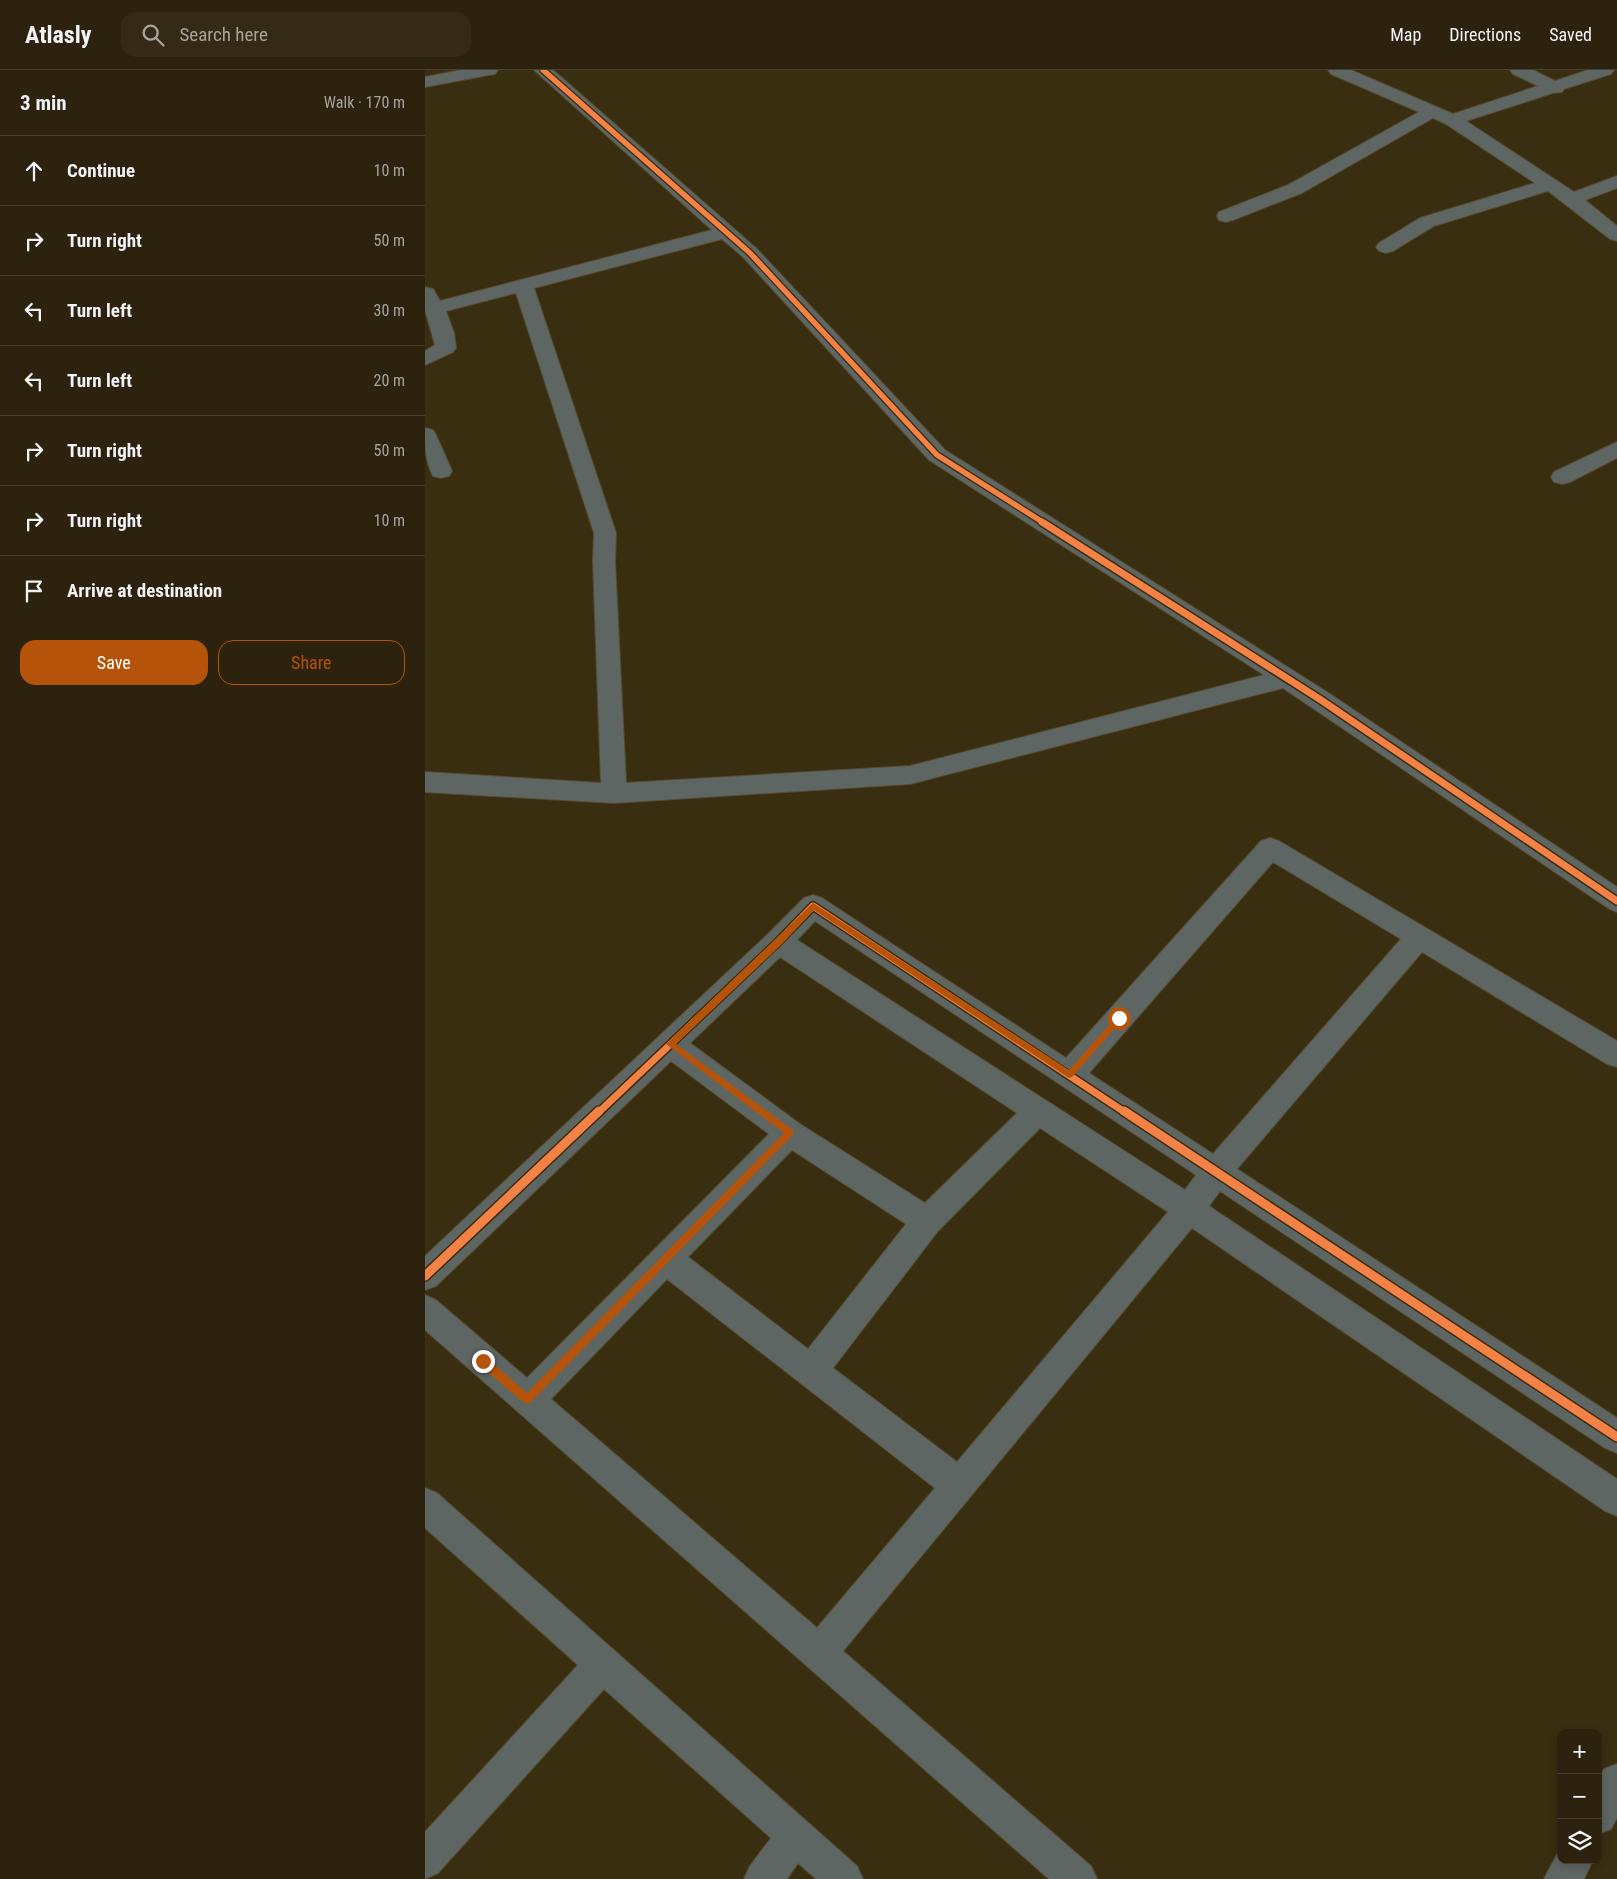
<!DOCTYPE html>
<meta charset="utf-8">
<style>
:root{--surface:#2c220d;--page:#342a16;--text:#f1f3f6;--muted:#a6a49d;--line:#483f2e;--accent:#b45309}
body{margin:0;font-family:"Roboto Condensed",sans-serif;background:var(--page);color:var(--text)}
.controls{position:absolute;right:15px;bottom:15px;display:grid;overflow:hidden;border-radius:10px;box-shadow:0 2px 8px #0003}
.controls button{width:45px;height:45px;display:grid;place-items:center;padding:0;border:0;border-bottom:1px solid var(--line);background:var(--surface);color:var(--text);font:25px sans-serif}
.stop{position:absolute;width:15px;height:15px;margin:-11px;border:4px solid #b45309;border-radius:50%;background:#fff}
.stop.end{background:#b45309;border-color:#fff;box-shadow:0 1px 5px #0008}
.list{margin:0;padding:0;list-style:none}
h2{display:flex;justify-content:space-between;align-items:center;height:65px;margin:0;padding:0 20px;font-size:21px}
h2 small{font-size:16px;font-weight:400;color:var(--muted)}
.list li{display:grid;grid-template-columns:32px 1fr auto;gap:15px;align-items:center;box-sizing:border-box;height:70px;padding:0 20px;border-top:1px solid var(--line)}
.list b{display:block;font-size:19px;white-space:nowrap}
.list em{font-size:16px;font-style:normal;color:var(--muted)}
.actions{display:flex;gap:10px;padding:15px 20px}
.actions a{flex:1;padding:11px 0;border:1px solid var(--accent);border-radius:15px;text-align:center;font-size:18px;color:var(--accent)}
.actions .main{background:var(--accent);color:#fff}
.icon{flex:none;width:28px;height:28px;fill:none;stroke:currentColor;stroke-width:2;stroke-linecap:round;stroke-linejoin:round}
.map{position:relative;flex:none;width:1192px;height:1809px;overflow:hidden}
header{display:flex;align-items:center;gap:30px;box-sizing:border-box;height:70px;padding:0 25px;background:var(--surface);border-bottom:1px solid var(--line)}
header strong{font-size:24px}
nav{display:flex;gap:28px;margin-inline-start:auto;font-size:18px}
.search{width:350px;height:45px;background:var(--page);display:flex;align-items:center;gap:12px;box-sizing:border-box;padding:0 18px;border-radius:15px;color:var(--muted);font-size:19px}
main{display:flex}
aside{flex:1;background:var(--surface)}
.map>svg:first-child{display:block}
</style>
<header>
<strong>Atlasly</strong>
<div class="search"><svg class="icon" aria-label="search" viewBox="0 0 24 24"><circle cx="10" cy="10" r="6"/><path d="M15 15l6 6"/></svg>Search here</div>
<nav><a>Map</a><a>Directions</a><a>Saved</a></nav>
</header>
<main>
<aside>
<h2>3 min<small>Walk · 170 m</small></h2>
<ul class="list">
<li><svg class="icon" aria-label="ahead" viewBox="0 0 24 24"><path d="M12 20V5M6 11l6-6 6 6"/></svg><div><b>Continue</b></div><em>10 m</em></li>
<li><svg class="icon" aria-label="right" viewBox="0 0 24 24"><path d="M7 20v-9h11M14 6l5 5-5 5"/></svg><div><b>Turn right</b></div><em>50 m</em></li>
<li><svg class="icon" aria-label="left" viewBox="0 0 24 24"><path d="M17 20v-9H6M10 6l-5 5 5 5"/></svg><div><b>Turn left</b></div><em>30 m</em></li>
<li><svg class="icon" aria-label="left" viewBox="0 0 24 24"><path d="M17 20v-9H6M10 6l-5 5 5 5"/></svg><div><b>Turn left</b></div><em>20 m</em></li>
<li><svg class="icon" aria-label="right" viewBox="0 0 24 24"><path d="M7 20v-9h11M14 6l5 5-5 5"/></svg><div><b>Turn right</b></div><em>50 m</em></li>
<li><svg class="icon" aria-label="right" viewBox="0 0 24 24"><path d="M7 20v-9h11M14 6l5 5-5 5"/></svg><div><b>Turn right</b></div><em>10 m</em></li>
<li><svg class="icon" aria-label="arrive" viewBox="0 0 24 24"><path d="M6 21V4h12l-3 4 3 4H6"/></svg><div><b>Arrive at destination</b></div></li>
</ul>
<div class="actions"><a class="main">Save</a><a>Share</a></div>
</aside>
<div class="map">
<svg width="1192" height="1809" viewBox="0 0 1192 1809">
<rect width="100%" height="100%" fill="#3a2e11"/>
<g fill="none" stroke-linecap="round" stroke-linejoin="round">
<defs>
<path id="minor" d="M36,0H73L70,4L64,5L0,17V7Z
M109,0H128L332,179L520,380L905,624L1192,817V842L1183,838L858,618L485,714L189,733L0,722V702L176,713L168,491L169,463L91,223L21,241L29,263L31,278L28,282L0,295V281L10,275L0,240V217L8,219L15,231L287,160ZM297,169L318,187L504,390L839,605L485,696L201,713L190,491L191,463L109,218Z
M903,0H926L1028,44L1113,16L1088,4L1085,0H1108L1130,11L1163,0H1189L1186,4L1139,19L1137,22L1128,23L1041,51L1149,122L1192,106V118L1160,130L1192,156V171L1185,169L1123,121L1009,156L968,181L961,183L954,181L951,177L954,173L995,148L1110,113L1021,54L1008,48L877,123L808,150L801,152L794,150L792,146L794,142L863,115L994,42L906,4Z
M0,358L8,360L11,365L27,401L24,406L16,408L8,406C0,391 0,376 0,358Z
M1192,372V388L1145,412L1137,414L1129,412L1126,407L1129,402Z
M845,768L854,771L1192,971V997L1182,994L997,882L812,1099L1192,1348V1383L1180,1378L795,1121L784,1136L1192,1409V1446L1180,1441L767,1158L418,1581L666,1796L672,1809H624L0,1260V1225L11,1230L102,1308L344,1064L246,991L11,1216L0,1220V1186L343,864L379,828L388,825L397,828L641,988L836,771ZM848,792L976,869L788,1084L664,1003ZM390,851L771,1105L760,1120L372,870ZM355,887L592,1043L500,1133L375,1054L265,973ZM615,1058L743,1142L532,1392L408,1298L513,1161ZM367,1080L481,1154L383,1279L263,1187ZM242,1209L510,1418L392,1558L126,1329Z
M0,1418L12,1423L432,1796L438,1809H391L373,1793L362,1809H319L325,1796L346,1768L179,1619L13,1803L0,1809V1762L153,1595L0,1458Z
M1192,1694V1748L1186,1759L1173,1764V1709L1179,1699Z
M1136,1777V1790H1168L1159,1809H1119Z"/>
</defs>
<!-- minor casing -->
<use href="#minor" stroke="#564b32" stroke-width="2"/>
<!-- minor -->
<use href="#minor" fill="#5e6663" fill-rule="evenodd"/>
<defs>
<path id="cycleway-far2" d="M118,0L325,183L512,385L619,453"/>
<path id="cycleway-far1" d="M617,452L896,630L1192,831
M173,1043L353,872L388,836L701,1043"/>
<path id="cycleway" d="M699,1041L1192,1367
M0,1206L174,1041"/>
</defs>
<!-- cycleway-far2 casing -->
<use href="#cycleway-far2" stroke="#3c2c0a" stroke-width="8"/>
<!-- cycleway-far1 casing -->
<use href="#cycleway-far1" stroke="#3c2c0a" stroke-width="10"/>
<!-- cycleway casing -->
<use href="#cycleway" stroke="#3c2c0a" stroke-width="12"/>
<!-- cycleway-far2 -->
<use href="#cycleway-far2" stroke="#f48246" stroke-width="5.5"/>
<!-- cycleway-far1 -->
<use href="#cycleway-far1" stroke="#f48246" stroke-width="7"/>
<!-- cycleway -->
<use href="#cycleway" stroke="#f48246" stroke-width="9"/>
</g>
<!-- route -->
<path fill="#b45309" d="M388,833L644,1000L692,946H697L699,948L647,1007L644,1008L389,840L356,875L251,974L368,1060V1065L105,1333H99L55,1295V1288H62L102,1323L359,1063L241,974Z"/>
</svg>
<div class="controls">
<button>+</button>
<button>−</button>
<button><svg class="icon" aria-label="layers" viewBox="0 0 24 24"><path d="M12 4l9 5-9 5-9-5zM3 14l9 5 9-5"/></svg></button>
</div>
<div class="stop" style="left:694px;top:948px"></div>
<div class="stop end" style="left:58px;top:1291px"></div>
</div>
</main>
